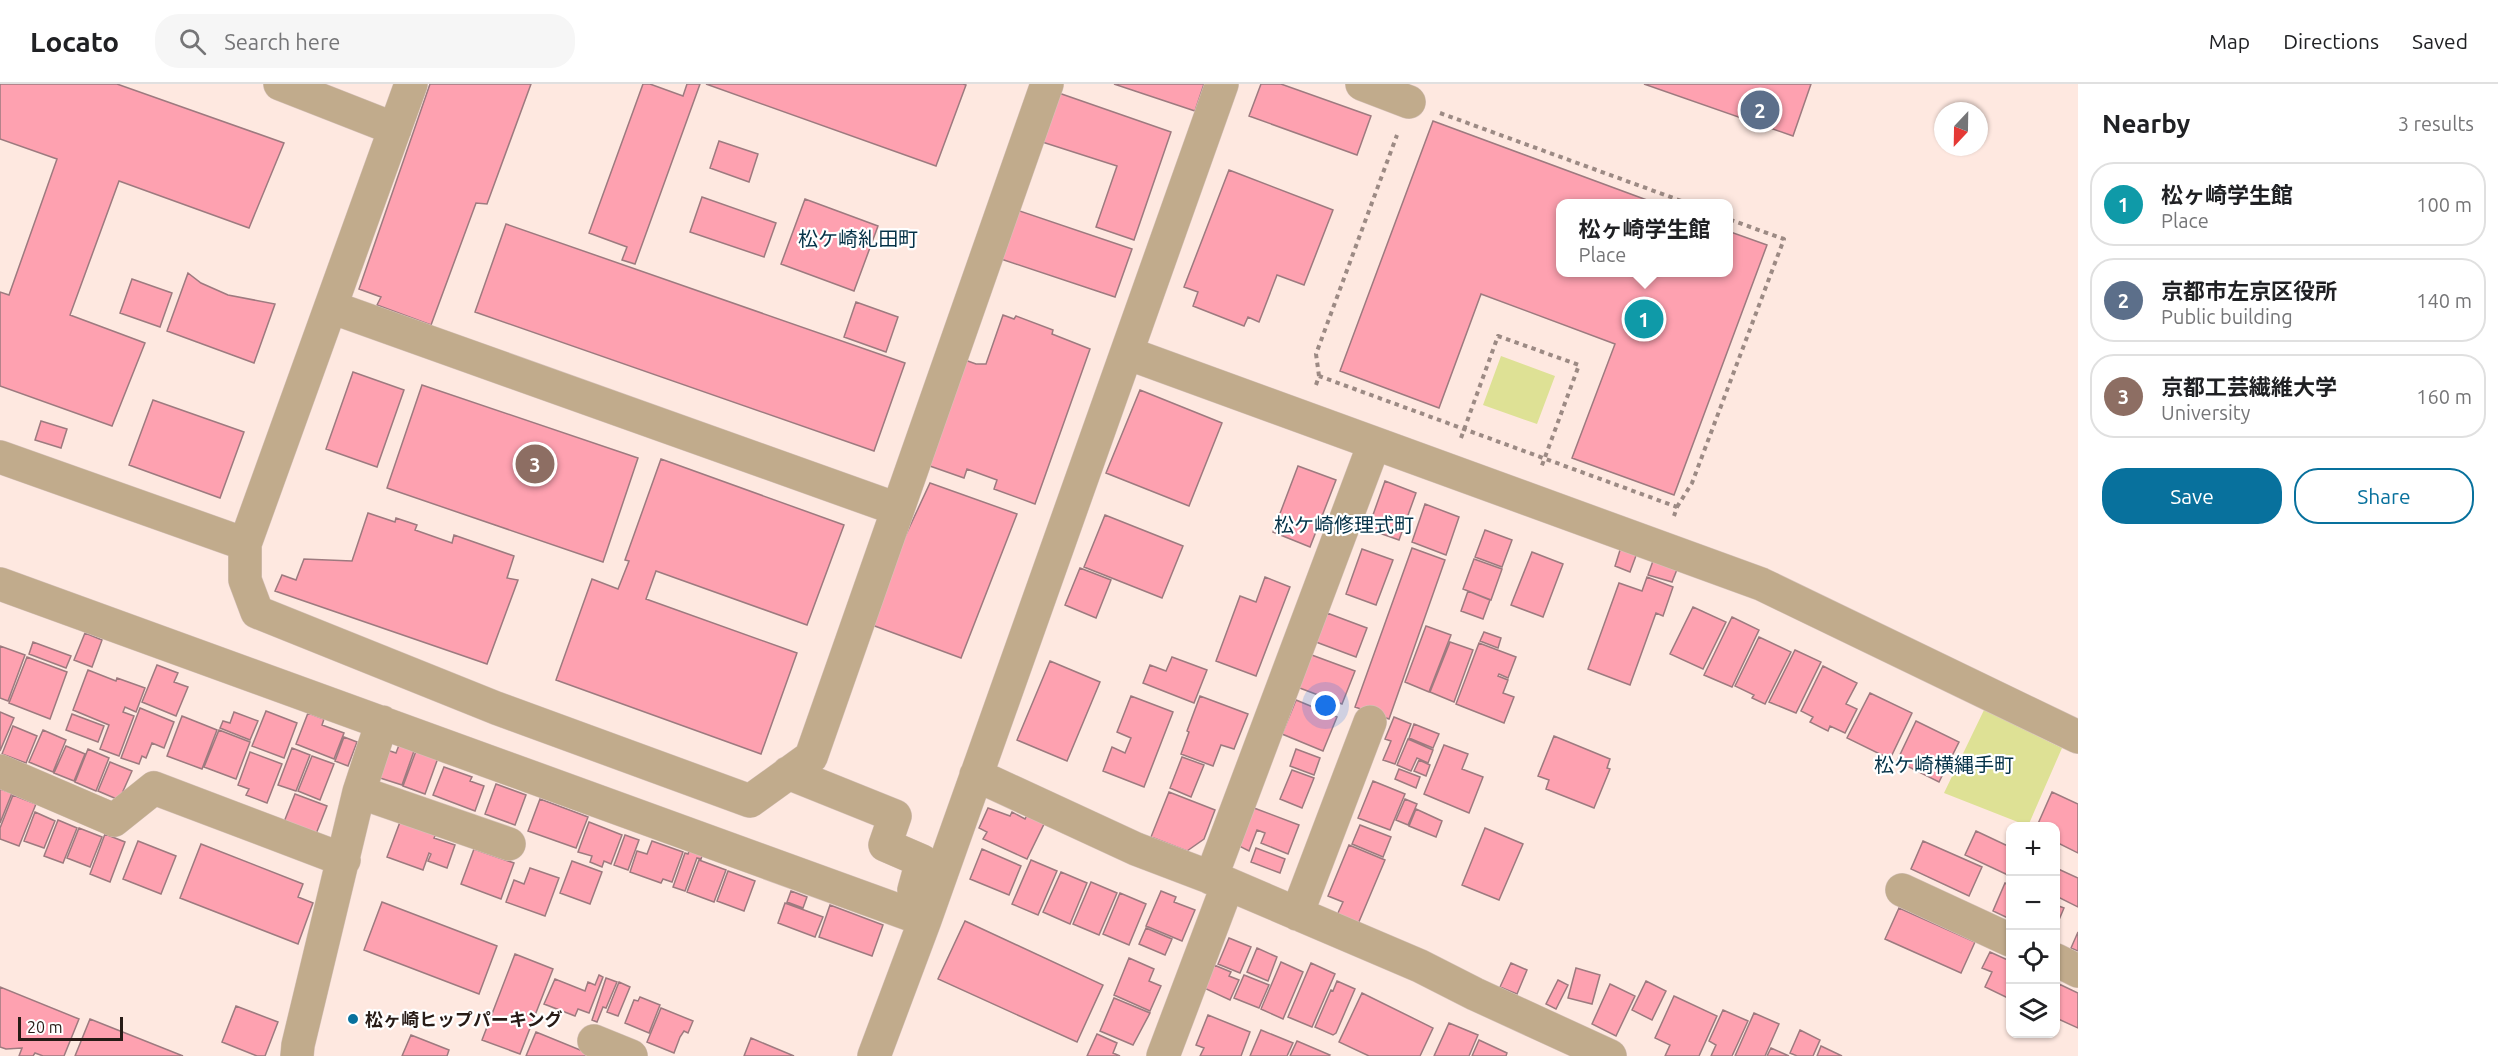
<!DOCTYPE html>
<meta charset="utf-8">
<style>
:root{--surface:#fff;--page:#f6f6f6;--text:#202124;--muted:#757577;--line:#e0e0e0;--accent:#08719d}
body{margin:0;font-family:Ubuntu,"Noto Sans JP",sans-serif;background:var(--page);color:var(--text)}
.controls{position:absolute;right:18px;bottom:18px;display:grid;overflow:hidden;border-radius:12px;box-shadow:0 2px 4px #0004}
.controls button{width:54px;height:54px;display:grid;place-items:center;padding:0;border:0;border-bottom:2px solid var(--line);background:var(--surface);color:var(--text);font:30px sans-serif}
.compass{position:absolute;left:1934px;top:18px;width:54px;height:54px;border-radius:50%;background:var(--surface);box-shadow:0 2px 4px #0004;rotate:202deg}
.scale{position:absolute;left:18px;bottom:15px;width:105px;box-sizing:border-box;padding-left:6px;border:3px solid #271b16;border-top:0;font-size:16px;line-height:21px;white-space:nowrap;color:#271b16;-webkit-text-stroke:4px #fff;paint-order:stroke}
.you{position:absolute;left:1326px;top:622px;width:21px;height:21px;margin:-15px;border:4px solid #fff;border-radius:50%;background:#1a73e8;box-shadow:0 0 0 9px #1a73e833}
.badge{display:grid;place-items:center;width:39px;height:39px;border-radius:50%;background:var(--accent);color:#fff;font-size:20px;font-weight:700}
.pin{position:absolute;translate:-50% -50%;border:3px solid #fff;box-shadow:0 2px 6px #0006}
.popup{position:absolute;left:1556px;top:115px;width:177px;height:78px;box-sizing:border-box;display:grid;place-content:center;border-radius:12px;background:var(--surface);filter:drop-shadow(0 2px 4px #0005);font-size:20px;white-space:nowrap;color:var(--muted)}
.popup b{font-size:22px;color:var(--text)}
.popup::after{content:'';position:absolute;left:50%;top:100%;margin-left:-12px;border:12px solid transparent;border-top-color:var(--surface)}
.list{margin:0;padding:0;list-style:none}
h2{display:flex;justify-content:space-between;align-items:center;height:78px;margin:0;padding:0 24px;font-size:26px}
h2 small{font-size:20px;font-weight:400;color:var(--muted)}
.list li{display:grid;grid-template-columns:39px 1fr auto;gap:18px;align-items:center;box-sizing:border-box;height:84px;margin:0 12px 12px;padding:0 12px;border:2px solid var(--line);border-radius:24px}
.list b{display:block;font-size:22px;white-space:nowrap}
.list p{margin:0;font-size:20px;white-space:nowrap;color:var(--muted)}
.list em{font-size:20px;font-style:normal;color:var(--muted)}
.actions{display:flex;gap:12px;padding:18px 24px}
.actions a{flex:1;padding:14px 0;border:2px solid var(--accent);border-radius:24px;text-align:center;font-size:21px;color:var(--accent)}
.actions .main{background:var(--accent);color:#fff}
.icon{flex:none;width:33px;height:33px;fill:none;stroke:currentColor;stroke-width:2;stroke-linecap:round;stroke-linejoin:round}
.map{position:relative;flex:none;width:2078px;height:972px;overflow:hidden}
header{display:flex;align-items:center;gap:36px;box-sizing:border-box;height:84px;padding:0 30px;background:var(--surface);border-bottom:2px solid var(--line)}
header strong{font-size:28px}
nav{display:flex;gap:33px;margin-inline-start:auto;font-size:21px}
.search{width:420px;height:54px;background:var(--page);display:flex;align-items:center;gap:15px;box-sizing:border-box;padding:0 21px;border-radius:24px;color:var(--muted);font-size:22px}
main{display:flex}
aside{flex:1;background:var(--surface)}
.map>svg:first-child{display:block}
</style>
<header>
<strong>Locato</strong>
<div class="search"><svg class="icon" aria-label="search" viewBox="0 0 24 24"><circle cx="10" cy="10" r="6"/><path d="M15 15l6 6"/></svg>Search here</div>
<nav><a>Map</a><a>Directions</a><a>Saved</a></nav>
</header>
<main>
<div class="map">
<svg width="2078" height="972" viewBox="0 0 2078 972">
<rect width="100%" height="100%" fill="#fee8e0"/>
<!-- green -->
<path fill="#dee195" d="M1501,272L1555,292L1537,340L1483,321Z
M1984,626L2062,664L2028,742L1944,709Z"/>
<!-- building -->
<path fill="#fea1b0" stroke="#9d7a7f" stroke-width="1.5" d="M0,0H117L284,59L249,144L119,97L70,231L145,259L112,342L0,302V208L9,211L57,75L0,55Z
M430,0H531L487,120L476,119L431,241L377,221L381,213L359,205Z
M643,0H650L683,12L687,0H700L635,180L622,176L627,163L589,149Z
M706,0H963L966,1L936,82Z
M1114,0H1204L1195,27Z
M1261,0H1281L1371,32L1357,71L1249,32Z
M1644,0H1811L1793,52Z
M1053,7L1171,48L1134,156L1096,143L1117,82L1036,56Z
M1433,37L1655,119H1560V188H1728V147L1767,161L1674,411L1572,374L1615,260L1481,210L1439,324L1340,287Z
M719,57L758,70L749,98L710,84Z
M1229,86L1333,126L1304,201L1277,191L1259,238L1248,233L1244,242L1193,222L1198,208L1184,203Z
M702,113L776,139L764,173L690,148Z
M805,115L878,142L854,207L781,180Z
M1014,125L1132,165L1115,213L998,174Z
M506,140L905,279L874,367L475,228Z
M188,189L201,199L228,211L275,220L254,279L167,247Z
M132,195L172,209L160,243L120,229Z
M856,218L898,233L886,268L844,253Z
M1003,231L1014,235L1016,232L1053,246L1052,250L1090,265L1035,420L994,405L997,396L967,385L964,394L927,381L965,276L976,280H986Z
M353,288L404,306L377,383L326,365Z
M422,301L638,374L603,478L387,404Z
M1140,306L1222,339L1189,422L1106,389Z
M153,316L244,348L220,414L129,381Z
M41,337L67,345L61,364L35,356Z
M661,375L844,441L807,541L656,487L646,515L797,569L761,670L556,596L592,495L618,505L629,477L625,476Z
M1298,382L1336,396L1310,463L1273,448Z
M1385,397L1416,409L1399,456L1368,445Z
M930,399L1017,430L961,574L872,541L903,457Z
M1425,420L1459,433L1446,471L1412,458Z
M368,429L395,438L396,434L417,441L415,446L452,459L454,451L514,472L507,494L518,496L487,580L275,507L282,491L296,496L304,475L352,477Z
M1105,431L1183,462L1162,514L1084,483Z
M1485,446L1512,456L1502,483L1475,473Z
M1621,463L1637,469L1630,488L1615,482Z
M1412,464L1445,476L1389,635L1355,623Z
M1362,465L1393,476L1376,521L1346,510Z
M1532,468L1563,480L1543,533L1511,521Z
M1654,474L1678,483L1672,498L1648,491Z
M1474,475L1502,485L1491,516L1463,505Z
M1080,484L1111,496L1096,534L1065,521Z
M1265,493L1290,503L1256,592L1216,577L1240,512L1256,518Z
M1647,493L1673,503L1663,532L1656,529L1630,601L1588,585L1619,499L1642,507Z
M1468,507L1490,516L1483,535L1461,527Z
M1693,523L1726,538L1703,585L1670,570Z
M1327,529L1367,544L1356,573L1316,558Z
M1732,533L1759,546L1732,603L1704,591Z
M1426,542L1451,551L1429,608L1405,598Z
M1484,548L1501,554L1498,564L1480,557Z
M85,549L102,556L92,583L74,576Z
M1759,553L1791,568L1765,620L1752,614L1754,611L1735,602Z
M33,558L71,572L66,584L29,570Z
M1450,558L1473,566L1454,618L1430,608Z
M1479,559L1516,573L1508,594L1499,590L1498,592L1508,596L1503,609L1514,613L1504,639L1456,620Z
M0,562L25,571L8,617L0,614Z
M1795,566L1821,578L1796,629L1769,618Z
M1309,570L1355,587L1342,620L1297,603Z
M27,573L67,588L50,635L9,619Z
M1172,573L1207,586L1194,619L1143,599L1150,581L1166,587Z
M1050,577L1100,598L1067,677L1017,656Z
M157,581L178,589L174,598L188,603L176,632L142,618Z
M1823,582L1857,599L1846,620L1857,625L1845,649L1830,642L1828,647L1810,638L1813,633L1801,627Z
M88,586L116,597L117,594L145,604L136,628L125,623L123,628L134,632L119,672L100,665L109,641L73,626Z
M1870,609L1912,629L1890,675L1847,654Z
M1131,612L1173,628L1144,703L1103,687L1112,663L1125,669L1131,654L1117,648Z
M1200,612L1248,630L1234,665L1221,661L1213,682L1181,670L1189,648L1187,647Z
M1296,616L1337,633L1323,667L1282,650Z
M140,624L174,638L164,664L152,659L146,674L142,672L139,680L121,674Z
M266,627L297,639L284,674L252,662Z
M0,628L14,634L0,667Z
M234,628L258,637L250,656L220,644L223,637L230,639Z
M308,629L324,635L322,641L344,649L334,675L296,660Z
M72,630L104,642L98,658L66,646Z
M182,632L217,646L202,685L167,672Z
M1394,633L1411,640L1395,680L1383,676L1391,657L1385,655Z
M1916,637L1959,658L1939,698L1897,677Z
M1414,640L1439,650L1433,664L1409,654Z
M13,642L37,652L26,679L2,670Z
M43,646L66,656L53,688L29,678Z
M219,646L250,658L236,695L204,683Z
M1554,652L1610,675L1607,684L1610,685L1594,724L1546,705L1549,696L1538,692Z
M344,653L357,658L348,682L335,677Z
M1408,655L1433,666L1428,679L1417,674L1411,687L1397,681Z
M399,661L414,667L402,701L377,693L387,666L396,669Z
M1444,661L1468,670L1462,685L1483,693L1469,729L1424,710Z
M66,662L85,670L74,697L54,689Z
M292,664L310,671L296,707L278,701Z
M88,665L109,674L96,707L75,698Z
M1296,665L1320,674L1314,691L1290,682Z
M416,667L438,674L425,710L403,702Z
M250,668L282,680L267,719L246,711L249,705L238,701Z
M312,672L334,680L320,716L298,707Z
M1182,673L1204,681L1191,713L1170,704Z
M1419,676L1430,681L1426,692L1414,687Z
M110,678L132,687L119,716L98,707Z
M444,683L472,693L470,697L484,702L475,727L433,711Z
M1399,685L1420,693L1416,704L1395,695Z
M1292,686L1314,694L1302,724L1280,715Z
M1373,697L1405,710L1390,746L1358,734Z
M496,700L526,711L515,741L485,730Z
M0,705L12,709L0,739Z
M1169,708L1215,726L1204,755L1187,767L1151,753Z
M2052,708L2078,720V769L2056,758V742H2037Z
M295,710L327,722L316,750L284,738Z
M13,711L36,720L19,762L0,755V744Z
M540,715L588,733L576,764L528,747Z
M1405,715L1417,720L1408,741L1396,736Z
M988,724L1010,732L1012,728L1025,735L1028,729L1045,738L1027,775L983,755L987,748L979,744Z
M1254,724L1299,741L1288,770L1261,759L1265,749L1257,746L1249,767L1239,762Z
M1416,725L1442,737L1436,753L1409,742Z
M35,728L55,737L44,764L24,757Z
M58,736L77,744L63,779L44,772Z
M400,738L436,750L434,754L455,761L447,784L428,777L431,770L429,769L423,786L387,773Z
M589,738L622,751L611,780L604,777L602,783L590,778L592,772L578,768Z
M1360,741L1391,753L1383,773L1352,760Z
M79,744L102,753L90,783L67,774Z
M1485,744L1523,760L1499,816L1462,801Z
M1976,747L2010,763V792L1965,771Z
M105,750L125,758L110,798L90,790Z
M625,751L639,756L628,786L614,781Z
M138,757L176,772L161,810L123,795Z
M652,757L683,768L672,798L663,795L661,799L630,788L637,767L647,770Z
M1923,757L1982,783L1969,812L1911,785Z
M201,760L303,800L298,813L313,819L298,860L180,814Z
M1349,761L1385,776L1358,840L1337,831L1343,818L1328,812Z
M1256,764L1285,775L1280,789L1251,778Z
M474,765L514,779L501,815L461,800Z
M690,765L703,769L701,775L697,774L685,807L673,803L685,769L688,770Z
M982,765L1021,782L1009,811L970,795Z
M699,776L726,786L714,818L687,808Z
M1031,776L1057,787L1038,831L1012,820Z
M572,777L602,788L590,820L560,809Z
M530,784L559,794L545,832L506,818L514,796L524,800Z
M2056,784L2078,794V823L2056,812Z
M728,787L755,797L744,827L717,817Z
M1061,788L1087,799L1070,840L1043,828Z
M1091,798L1117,809L1099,851L1073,840Z
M2005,799L2010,801V835L1993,827Z
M791,807L807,813L803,824L787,818Z
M1161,807L1176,813L1174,818L1195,826L1182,857L1146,842Z
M1120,809L1146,820L1129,861L1103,850Z
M382,818L497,862L479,910L364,866Z
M785,819L823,833L815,853L778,839Z
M830,821L883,841L872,872L819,853Z
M2056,821L2064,824L2056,843Z
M1899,824L1975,858L1961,889L1885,855Z
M965,837L1103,901L1077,958L938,895Z
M1146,844L1172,855L1165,871L1139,860Z
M2078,848V867L2071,864Z
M1229,854L1251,863L1240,889L1218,880Z
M1257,864L1277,873L1268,897L1247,888Z
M1990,868L2010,877V915L1985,903L1992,888L1982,884Z
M515,870L553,885L520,970L482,956Z
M1129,874L1154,885L1149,897L1161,902L1150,927L1114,911Z
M1281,878L1303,888L1283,935L1261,925Z
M1311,879L1335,890L1312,943L1288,933Z
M1511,879L1527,886L1517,910L1500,903Z
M1214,881L1231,888L1229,892L1239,896L1230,916L1204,904Z
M1576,884L1600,891L1592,920L1568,914Z
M599,891L603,893L589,929L578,925L575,932L544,920L555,895L585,907L588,898L595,901Z
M1244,891L1269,901L1259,924L1234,914Z
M606,894L617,898L606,924L603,923L597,938L592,936Z
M1558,896L1568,901L1556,925L1546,920Z
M1337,897L1355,905L1336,949L1333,951L1315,943L1331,906L1333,907Z
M1646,897L1666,907L1652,936L1632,926Z
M619,898L630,903L618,932L607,928Z
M1610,900L1635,912L1616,952L1592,940Z
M2059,900L2078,909V944L2056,934V906Z
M0,903L79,935L64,972H43L35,969L33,972H19L22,964L6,965L0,963Z
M1362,909L1433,944L1420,972H1369L1339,958Z
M1674,912L1717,932L1699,972H1665L1670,961L1655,954Z
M640,913L660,921L649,949L625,939L634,916L638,917Z
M1114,914L1150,929L1133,961L1100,947Z
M236,922L278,938L265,972H257L222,958Z
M661,924L693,937L688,949L684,947L680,953L674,969L647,958Z
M1723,926L1748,937L1732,972H1711L1716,961L1709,957Z
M1754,929L1779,940L1765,972H1735Z
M1208,931L1250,948L1241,972H1200L1204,964L1196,961Z
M90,935L183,972H75Z
M1449,939L1478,951L1469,972H1434Z
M1261,946L1293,959L1287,972H1250Z
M1800,946L1820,956L1813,972H1797L1790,969Z
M536,948L590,970V972H526Z
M1097,950L1117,959L1113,969L1120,972H1087Z
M411,951L449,966L447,972H402Z
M751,954L794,972H744Z
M1479,956L1507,969L1506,972H1472Z
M1297,957L1330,971L1329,972H1290Z
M1821,962L1842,972H1817Z
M1771,964L1789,972H1767Z"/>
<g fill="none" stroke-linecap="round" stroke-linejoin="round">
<defs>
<path id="minor" d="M280,0L395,45
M411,0L245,460V496L257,528L496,624L750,717L811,673L1047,0
M1362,0L1409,18
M331,223L897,425
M1127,269L1761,500L2078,653
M0,373L245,460
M0,500L925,836
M0,687L114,736L154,704L344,776
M788,689L895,732L885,761L922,777L914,806L926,813
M976,691L1136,765L1228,800L1420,882L1475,910L1610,972
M359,708L509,760
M1211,794L1374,360
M1902,806L2010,856
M1297,830L1370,638
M2056,876L2078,887
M594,957L631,972
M297,972L298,961L359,708L382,638
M874,972L925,836L1222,0
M1163,972L1228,800"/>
</defs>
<!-- minor casing -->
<use href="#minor" stroke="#d7c3bc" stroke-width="34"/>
<!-- path -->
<path stroke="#9c8a84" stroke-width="4" stroke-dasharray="4.5 4.5" stroke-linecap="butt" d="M1440,29L1687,119
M1319,292L1316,270L1397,51
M1316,301L1319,292L1677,423L1674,432
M1461,354L1498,252L1579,281L1541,384
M1677,423L1692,399L1784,155L1728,135"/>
<!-- minor -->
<use href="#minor" stroke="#c1ab8c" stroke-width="33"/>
</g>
<!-- markers -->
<circle fill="#08719d" stroke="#fff" stroke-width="2" cx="353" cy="935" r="6"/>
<g text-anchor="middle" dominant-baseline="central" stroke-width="4.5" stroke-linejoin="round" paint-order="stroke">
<!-- poi labels -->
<g font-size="18" font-weight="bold" fill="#271b16" stroke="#fff" text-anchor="start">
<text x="365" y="935">松ヶ崎ヒップパーキング</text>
</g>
<!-- neighbourhood labels -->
<g font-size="20" fill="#043147" stroke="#fff">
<text x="858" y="154">松ケ崎糺田町</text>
<text x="1344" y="440">松ケ崎修理式町</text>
<text x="1944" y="680">松ケ崎横縄手町</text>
</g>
</g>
</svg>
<div class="controls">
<button>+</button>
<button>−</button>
<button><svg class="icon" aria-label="locate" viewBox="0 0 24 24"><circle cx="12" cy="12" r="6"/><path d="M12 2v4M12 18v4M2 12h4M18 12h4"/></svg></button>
<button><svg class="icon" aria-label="layers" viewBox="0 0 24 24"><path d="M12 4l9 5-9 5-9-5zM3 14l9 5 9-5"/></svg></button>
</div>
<svg class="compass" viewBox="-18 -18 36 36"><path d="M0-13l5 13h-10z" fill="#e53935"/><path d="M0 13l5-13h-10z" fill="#757577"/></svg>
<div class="scale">20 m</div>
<div class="you"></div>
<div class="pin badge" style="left:1644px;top:235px;background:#0f9aa8">1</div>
<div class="popup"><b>松ヶ崎学生館</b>Place</div>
<div class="pin badge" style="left:1760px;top:26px;background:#5c6f8a">2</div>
<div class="pin badge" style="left:535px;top:380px;background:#8d6e63">3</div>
</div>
<aside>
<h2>Nearby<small>3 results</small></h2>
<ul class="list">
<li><span class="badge" style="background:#0f9aa8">1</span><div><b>松ヶ崎学生館</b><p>Place</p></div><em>100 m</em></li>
<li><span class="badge" style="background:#5c6f8a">2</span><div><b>京都市左京区役所</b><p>Public building</p></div><em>140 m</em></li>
<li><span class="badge" style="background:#8d6e63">3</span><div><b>京都工芸繊維大学</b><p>University</p></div><em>160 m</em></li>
</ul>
<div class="actions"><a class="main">Save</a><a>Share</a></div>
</aside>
</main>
